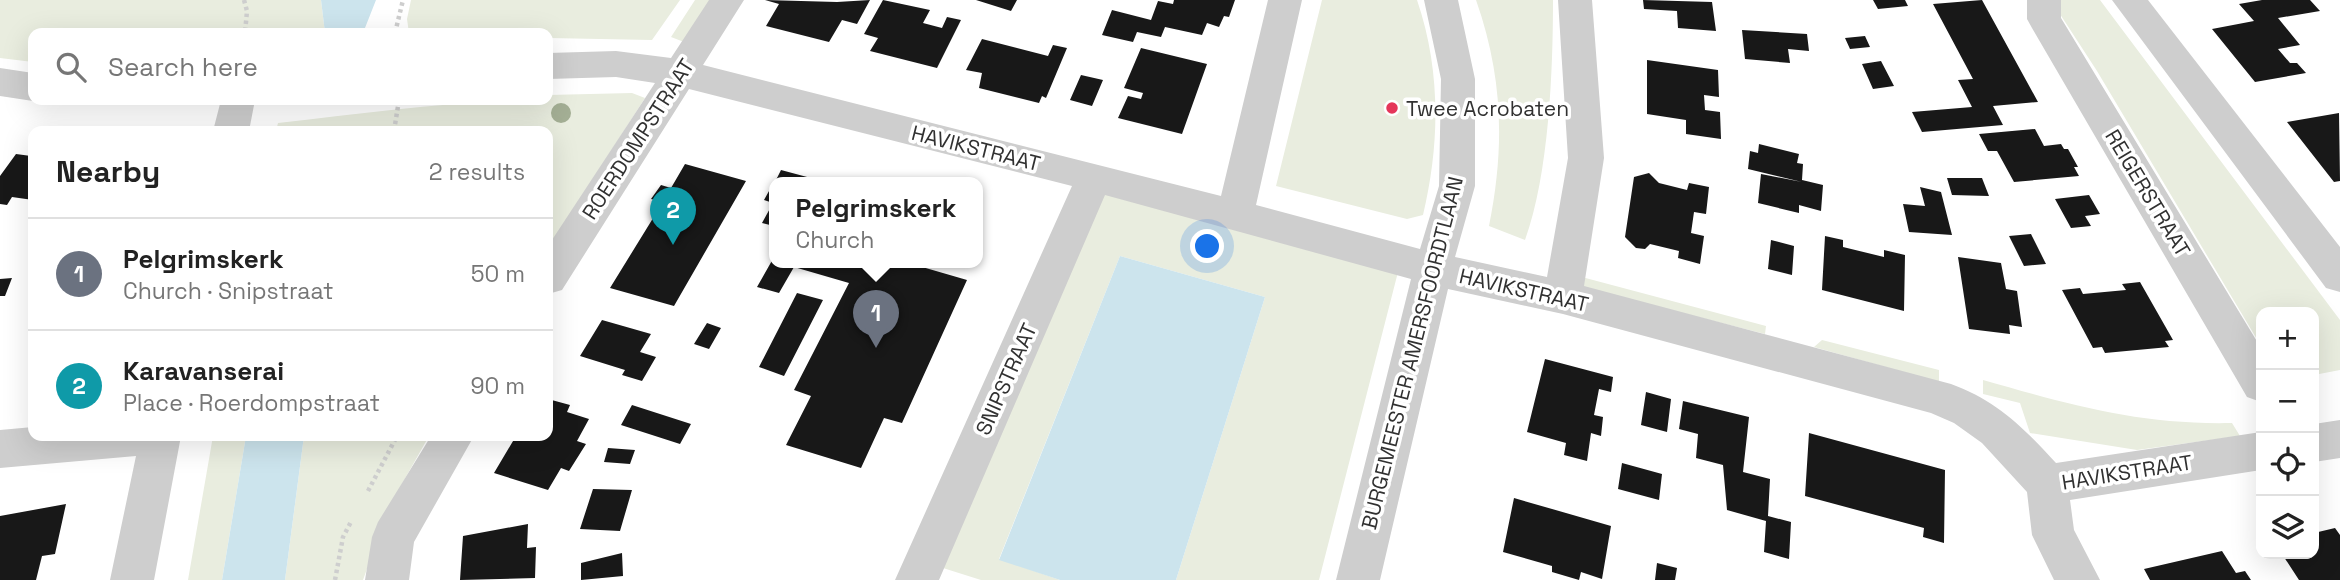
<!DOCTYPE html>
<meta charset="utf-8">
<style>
:root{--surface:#fff;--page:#f6f6f6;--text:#222;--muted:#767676;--line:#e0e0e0;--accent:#d93025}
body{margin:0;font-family:"Space Grotesk",sans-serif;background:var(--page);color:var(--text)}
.controls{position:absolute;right:21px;bottom:21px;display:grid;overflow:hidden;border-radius:14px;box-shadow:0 7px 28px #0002}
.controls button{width:63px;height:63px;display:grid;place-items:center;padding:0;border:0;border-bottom:2px solid var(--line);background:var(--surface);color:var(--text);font:35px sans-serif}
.you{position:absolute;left:1208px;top:247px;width:24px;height:24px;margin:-18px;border:5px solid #fff;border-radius:50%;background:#1a73e8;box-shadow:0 0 0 10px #1a73e833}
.badge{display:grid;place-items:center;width:46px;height:46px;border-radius:50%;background:var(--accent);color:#fff;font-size:23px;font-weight:700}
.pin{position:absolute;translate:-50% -58px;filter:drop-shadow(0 2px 4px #0008)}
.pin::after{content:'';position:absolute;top:37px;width:24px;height:21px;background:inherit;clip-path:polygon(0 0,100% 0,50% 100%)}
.popup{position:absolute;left:769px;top:177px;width:214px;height:91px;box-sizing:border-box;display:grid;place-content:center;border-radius:14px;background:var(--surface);filter:drop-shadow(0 2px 5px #0005);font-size:23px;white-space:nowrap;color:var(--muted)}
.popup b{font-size:26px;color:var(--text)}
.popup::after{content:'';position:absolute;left:50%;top:100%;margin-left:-14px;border:14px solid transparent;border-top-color:var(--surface)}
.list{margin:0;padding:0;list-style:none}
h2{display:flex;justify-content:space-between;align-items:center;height:91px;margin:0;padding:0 28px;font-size:30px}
h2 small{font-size:23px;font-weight:400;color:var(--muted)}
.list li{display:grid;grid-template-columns:46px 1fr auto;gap:21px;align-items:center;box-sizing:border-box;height:112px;padding:0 28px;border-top:2px solid var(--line)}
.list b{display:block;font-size:26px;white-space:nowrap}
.list p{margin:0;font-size:23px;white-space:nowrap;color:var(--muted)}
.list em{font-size:23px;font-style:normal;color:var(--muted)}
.icon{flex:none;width:38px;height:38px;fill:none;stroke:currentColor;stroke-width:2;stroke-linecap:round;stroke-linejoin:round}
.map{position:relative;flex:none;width:2340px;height:580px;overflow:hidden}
.search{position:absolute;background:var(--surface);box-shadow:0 7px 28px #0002;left:28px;top:28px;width:525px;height:77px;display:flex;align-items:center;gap:18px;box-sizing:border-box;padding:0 24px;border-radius:14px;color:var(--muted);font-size:26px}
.panel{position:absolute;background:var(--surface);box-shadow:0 7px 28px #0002;left:28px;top:126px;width:525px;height:315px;border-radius:14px}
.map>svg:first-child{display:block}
</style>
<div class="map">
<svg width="2340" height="580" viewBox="0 0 2340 580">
<rect width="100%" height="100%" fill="#fff"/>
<!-- green -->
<path fill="#e9eddf" d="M0,0H321L325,33H33V62L0,58Z
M411,0H680L652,40L548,38V33H409L407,19Z
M695,0H712L684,42L671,37Z
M1322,0H1417C1441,70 1440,144 1423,215L1407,219L1276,186Z
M1476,0H1553C1553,71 1549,174 1525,240L1489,226C1505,146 1503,77 1476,0Z
M2059,0H2100L2340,320V370L2314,375V312H2261V346L2097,71L2056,8Z
M632,93L645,98L548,249V131H276L278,123C367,113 458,100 548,100V95Z
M1101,188L1398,272L1319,580H1176L1265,297L1120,256L999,559L1060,580H981L943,568Z
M1578,276L1766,326L1765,334L1576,286Z
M1822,340L1939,370V382L1814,347Z
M1983,380C2071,405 2139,425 2232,423L2240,436L2137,450L2030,433L2020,403L1983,394Z
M213,436H246L222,580H188Z
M304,436H429L390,505L363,580H285Z"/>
<!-- water -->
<path fill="#cce4ed" d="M321,0H376L363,33H325Z
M1120,256L1265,297L1176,580H1060L999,560Z
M246,436H304L285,580H222Z"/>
<!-- building -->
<path fill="#181818" d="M765,0L837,2L870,0L857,24L842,20L829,42L766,26L779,4Z
M883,0L930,10L923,23L942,28L947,17L961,20L937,68L870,51L878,38L864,34Z
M976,0H1017L1011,11Z
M1174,0H1235L1229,17L1224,16L1219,27L1207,23L1202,35L1165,27L1161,37L1137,32L1133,42L1102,35L1112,10L1151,20L1158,1L1173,4Z
M1643,0L1712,2L1716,31L1678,28L1677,11L1644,9Z
M1873,0H1905L1908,6L1878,9Z
M1982,0L2038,102L1993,106L2003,125L1922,132L1912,112L1972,107L1958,80L1973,79L1933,4Z
M2262,0H2310L2320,11L2278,18L2300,45L2278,49L2290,63H2297L2306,73L2255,82L2212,29L2254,21L2239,4Z
M1742,30L1807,34L1809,51L1788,49L1790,63L1745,59Z
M1865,36L1870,47L1850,49L1845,38Z
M982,39L1048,56L1053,45L1067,48L1046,98L1042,96L1039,103L979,88L982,73L966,70Z
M1141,48L1207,64L1182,134L1118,118L1128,96L1141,99L1143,93L1124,88Z
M1647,60L1718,70L1719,97L1704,95L1705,110L1720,112L1721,139L1686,134V120L1647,114Z
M1881,61L1894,86L1873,89L1862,64Z
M1081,75L1103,80L1092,106L1070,100Z
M2339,113L2340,181L2334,182L2287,122Z
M2035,129L2044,146L2061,144L2064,149H2068L2078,167H2074L2079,176L2014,182L1997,151H1988L1979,134Z
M1759,144L1799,154L1797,163L1803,164L1802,180L1823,185L1821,211L1799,205V213L1758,203L1761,174L1802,182L1748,169L1750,151L1758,153Z
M33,152V200L12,197L7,205L0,204V176L16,154L31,156Z
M685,164L746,181L674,306L610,288L663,202L651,199L661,185L671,188Z
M781,170L822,181L821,182H775Z
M1649,173L1659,183L1687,190L1689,183L1709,187L1706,214L1694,212L1691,233L1704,236L1700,264L1678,258L1679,251L1650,244L1645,249L1636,248L1625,237L1634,177Z
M1947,178H1982L1989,196L1952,195Z
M774,182V226L762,223L773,203L764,200Z
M1920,187L1941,192L1952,235L1909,232L1903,204L1925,206Z
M2089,195L2100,214L2085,216L2091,226L2071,228L2055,199Z
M2031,234L2046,264L2024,266L2009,236Z
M1825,236L1843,240V247L1884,257V250L1905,255L1904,311L1822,290Z
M1771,240L1794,246L1792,275L1768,269Z
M774,257V262H905L967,280L902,423L884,418L861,468L786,445L811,396L794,390L849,283L794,267L779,293L757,287Z
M1958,257L2001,263L2006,289L2017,291L2022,327L2009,325L2010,334L1969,329Z
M12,278L5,296H0V279Z
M2140,282L2173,340L2165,341L2169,347L2105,353L2102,347L2093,348L2062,290L2080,288L2083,294L2126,290L2122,284Z
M797,293L823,300L784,376L759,367Z
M602,320L651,334L640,352L656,357L642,381L622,375L625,370L580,356Z
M707,323L721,328L709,349L694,344Z
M1545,359L1613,377L1611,392L1599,389L1594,415L1603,417L1601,436L1591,433L1587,461L1564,455L1566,443L1527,432Z
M1646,392L1671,399L1667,432L1641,425Z
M548,399L570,405L567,412L589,419L577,441L586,444L569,471L561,468L548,490L494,473L516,436H548Z
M1683,401L1749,417L1743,472L1770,479L1768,516L1791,522L1789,559L1764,552L1766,521L1727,510L1723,465L1696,458L1698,434L1679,429Z
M632,405L691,424L680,444L621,425Z
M1809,433L1945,470L1944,543L1923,537L1924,528L1805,496Z
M608,448L635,450L630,464L604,462Z
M1622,463L1662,474L1659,500L1618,489Z
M593,489L632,490L620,531L580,529Z
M1514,498L1611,526L1602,579L1581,572L1579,580L1552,572V566L1503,552Z
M66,504L55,554L42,556L36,580H0V516Z
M528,524L527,548L536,547L535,578L460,580L463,536Z
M2335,528L2340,535V580H2299L2282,554H2314V533Z
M2222,551L2236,573L2245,571L2251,580H2150L2144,569Z
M622,553L623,576L581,580V563Z
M1657,563L1677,568L1675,580H1655Z"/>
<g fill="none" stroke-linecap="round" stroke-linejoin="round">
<!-- path -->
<path stroke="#cecece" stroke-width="4.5" stroke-dasharray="3.5 3.5" stroke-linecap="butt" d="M244,0L247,11L245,33
M395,33L403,0
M394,131L399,100
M368,491L397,436
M335,580L343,537L352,520"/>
<!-- minor -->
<path fill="#cecece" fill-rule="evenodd" d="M709,0H744L703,65L1221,196L1268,0H1302L1256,205L1420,249L1439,186L1441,79L1424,0H1458L1475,79V186L1455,257L1547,277L1568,158L1558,0H1592L1604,158L1584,286L1951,384C1996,400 2024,428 2056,463L2261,432V470L2070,500L2074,530L2100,580H2054L2032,535L2027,492L1982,443L1954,423L1931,413L1563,314L1448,289L1380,580H1336L1411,279L1105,195L939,580H895L1072,186L689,89L562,290L548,294V246L655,83L616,77L548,79V53L616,51L671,58Z
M2027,0H2061V18L2261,348V402L2247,397L2032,28L2027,19Z
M2112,0H2148L2340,247V292L2326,288Z
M0,68L33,73V100H36L33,101L0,96Z
M221,100H255L249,131H213Z
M2340,420V458L2314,462V424Z
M33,427V436H181L154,580H110L136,456L0,468V430Z
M431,436H474L414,542L409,580H365L372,537L378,522Z"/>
</g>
<!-- trees -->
<circle fill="#a4af95" cx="561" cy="113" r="10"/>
<!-- markers -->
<circle fill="#e5365a" stroke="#fff" stroke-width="2.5" cx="1392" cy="108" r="7"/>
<g text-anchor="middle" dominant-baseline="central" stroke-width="7" stroke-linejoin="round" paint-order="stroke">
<!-- poi labels -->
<g font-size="21" fill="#313131" stroke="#fff" text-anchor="start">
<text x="1406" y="108">Twee Acrobaten</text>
</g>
<!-- street labels -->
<g font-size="21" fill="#313131" stroke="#fff">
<text transform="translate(638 139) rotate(-57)">ROERDOMPSTRAAT</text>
<text transform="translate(976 148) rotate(14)">HAVIKSTRAAT</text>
<text transform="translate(2148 193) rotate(59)">REIGERSTRAAT</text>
<text transform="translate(1524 290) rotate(13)">HAVIKSTRAAT</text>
<text transform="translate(1412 353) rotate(-76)">BURGEMEESTER AMERSFOORDTLAAN</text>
<text transform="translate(1006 379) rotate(-66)">SNIPSTRAAT</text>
<text transform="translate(2127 472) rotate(-9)">HAVIKSTRAAT</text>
</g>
</g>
</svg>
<div class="controls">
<button>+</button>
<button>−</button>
<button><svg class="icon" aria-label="locate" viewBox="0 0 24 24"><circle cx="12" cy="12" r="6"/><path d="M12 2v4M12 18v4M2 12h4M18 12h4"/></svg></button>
<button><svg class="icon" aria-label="layers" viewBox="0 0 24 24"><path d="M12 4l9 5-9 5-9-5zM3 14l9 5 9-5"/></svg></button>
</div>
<div class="you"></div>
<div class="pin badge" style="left:876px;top:348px;background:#6b7280">1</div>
<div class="popup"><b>Pelgrimskerk</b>Church</div>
<div class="pin badge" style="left:673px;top:245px;background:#0f9aa8">2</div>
<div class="search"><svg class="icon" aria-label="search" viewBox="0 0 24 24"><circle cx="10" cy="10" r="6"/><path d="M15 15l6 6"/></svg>Search here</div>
<section class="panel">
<h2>Nearby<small>2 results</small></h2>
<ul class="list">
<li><span class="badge" style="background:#6b7280">1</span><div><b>Pelgrimskerk</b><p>Church · Snipstraat</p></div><em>50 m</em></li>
<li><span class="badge" style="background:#0f9aa8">2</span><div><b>Karavanserai</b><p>Place · Roerdompstraat</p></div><em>90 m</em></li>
</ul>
</section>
</div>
